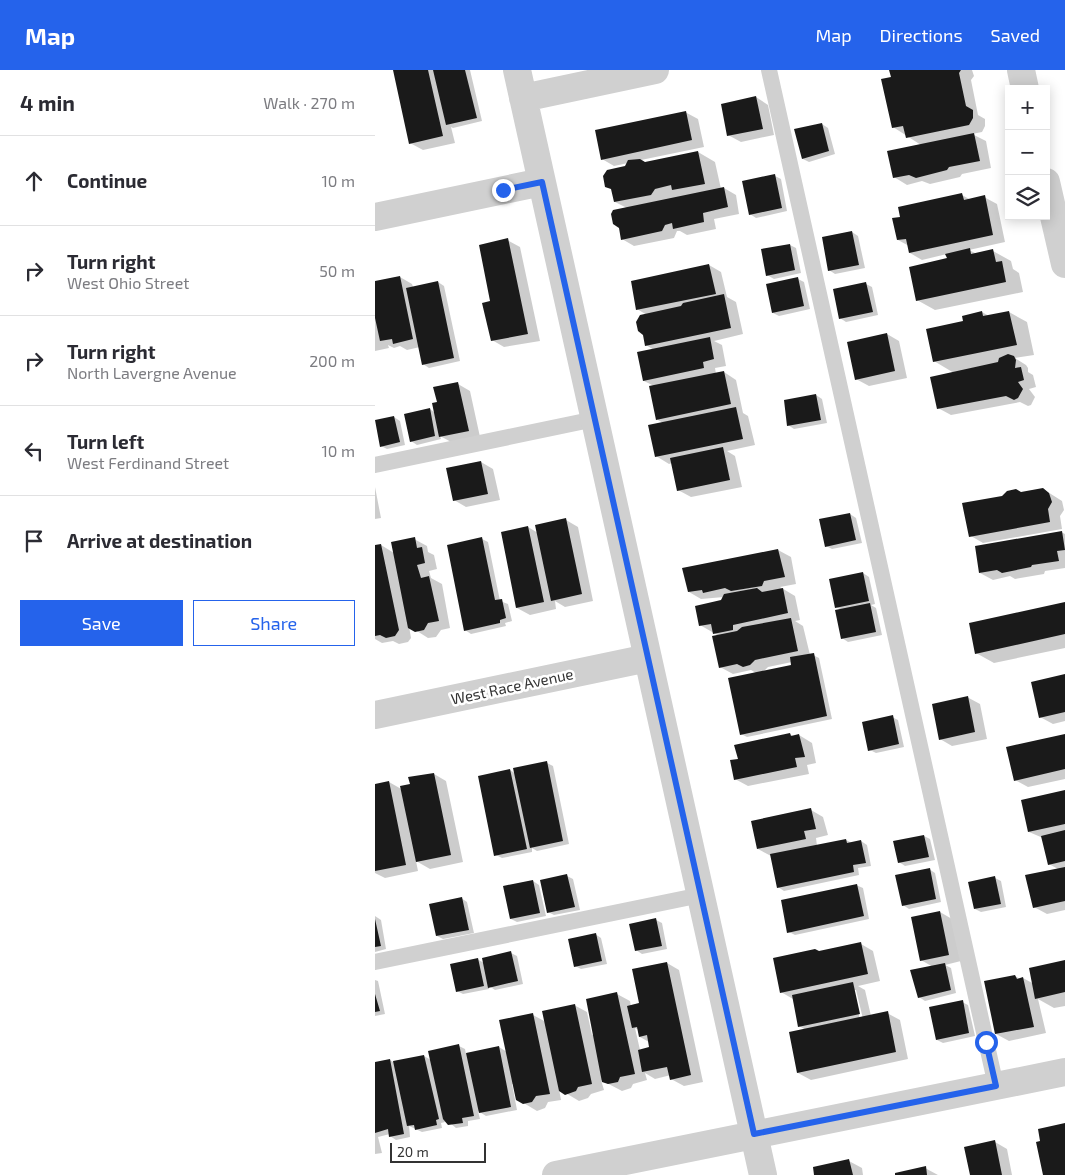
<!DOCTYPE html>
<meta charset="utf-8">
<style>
:root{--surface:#fff;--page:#f7f7f7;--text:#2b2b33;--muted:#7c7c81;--line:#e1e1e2;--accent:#2563eb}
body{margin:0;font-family:"Exo 2",sans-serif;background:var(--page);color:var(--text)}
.controls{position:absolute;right:15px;top:15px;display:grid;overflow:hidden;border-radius:0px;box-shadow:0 2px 12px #0003}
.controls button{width:45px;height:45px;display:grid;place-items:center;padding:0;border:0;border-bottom:1px solid var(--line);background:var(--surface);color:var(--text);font:25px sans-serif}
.scale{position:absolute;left:15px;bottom:12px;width:96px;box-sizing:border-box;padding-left:5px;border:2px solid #333;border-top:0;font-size:14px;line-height:18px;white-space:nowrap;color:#333;-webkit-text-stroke:4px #fff;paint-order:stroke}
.stop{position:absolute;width:15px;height:15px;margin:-11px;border:4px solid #2563eb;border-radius:50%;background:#fff}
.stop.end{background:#2563eb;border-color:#fff;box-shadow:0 1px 5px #0008}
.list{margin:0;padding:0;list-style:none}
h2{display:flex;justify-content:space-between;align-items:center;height:65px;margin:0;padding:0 20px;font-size:21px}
h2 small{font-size:16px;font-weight:400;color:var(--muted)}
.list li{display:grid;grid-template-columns:32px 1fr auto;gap:15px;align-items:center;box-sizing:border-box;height:90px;padding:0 20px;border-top:1px solid var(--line)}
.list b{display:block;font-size:19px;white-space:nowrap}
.list p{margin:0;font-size:16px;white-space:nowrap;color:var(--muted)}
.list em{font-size:16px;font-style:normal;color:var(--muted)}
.actions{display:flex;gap:10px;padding:15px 20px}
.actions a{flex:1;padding:11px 0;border:1px solid var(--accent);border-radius:0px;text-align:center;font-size:18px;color:var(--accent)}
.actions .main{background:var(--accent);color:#fff}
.icon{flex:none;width:28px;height:28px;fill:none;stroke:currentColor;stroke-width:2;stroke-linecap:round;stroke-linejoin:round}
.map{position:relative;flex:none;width:690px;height:1105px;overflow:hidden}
header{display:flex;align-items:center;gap:30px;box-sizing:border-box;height:70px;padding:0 25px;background:var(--accent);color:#fff}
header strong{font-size:24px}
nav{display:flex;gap:28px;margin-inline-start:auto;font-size:18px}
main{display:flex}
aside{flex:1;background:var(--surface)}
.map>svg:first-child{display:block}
</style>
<header>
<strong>Map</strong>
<nav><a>Map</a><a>Directions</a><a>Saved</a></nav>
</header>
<main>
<aside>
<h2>4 min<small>Walk · 270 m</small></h2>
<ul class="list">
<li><svg class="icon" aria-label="ahead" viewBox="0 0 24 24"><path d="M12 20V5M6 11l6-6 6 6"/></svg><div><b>Continue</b></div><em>10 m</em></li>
<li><svg class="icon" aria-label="right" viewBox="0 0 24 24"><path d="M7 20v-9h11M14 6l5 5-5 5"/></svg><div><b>Turn right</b><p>West Ohio Street</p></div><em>50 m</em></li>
<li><svg class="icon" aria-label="right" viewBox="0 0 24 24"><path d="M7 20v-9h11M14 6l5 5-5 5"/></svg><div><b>Turn right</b><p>North Lavergne Avenue</p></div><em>200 m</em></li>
<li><svg class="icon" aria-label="left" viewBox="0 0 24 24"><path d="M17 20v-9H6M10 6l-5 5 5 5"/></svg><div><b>Turn left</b><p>West Ferdinand Street</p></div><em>10 m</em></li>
<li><svg class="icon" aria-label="arrive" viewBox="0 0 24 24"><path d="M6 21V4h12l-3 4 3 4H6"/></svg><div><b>Arrive at destination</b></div></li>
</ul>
<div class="actions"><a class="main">Save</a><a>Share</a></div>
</aside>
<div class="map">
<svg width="690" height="1105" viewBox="0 0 690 1105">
<rect width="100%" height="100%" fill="#fff"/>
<!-- shadow -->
<path fill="#0003" fill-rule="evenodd" d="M20,0H95L107,51L78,58L76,57L80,73L48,80L35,73Z
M516,0H597L599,6L596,10L603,45L610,49V56L607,62L597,64L611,71L616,98L587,104L585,107L555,114L547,111L532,115L519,107L546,75L518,57V8Z
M381,27L393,35L399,65L366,72L353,65Z
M310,42L323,49L329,77L266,90L271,93L323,82L340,92L346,119L349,118L361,125L364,144L339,149L341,159L312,165L305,161H302L299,168L259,176L247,169L252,138L240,132L253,93L239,96L227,89Z
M447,54L453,58L460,84L434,92L428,89Z
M400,106L406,109L412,141L381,148L375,144Z
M587,125L596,130L609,127L622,134L630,172L594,180L602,184L618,181L636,191L638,199L644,203L648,222L560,240L542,230L574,189L572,184L547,190L535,183L534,176L523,170L527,148Z
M477,162L483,166L490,198L460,204L454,200Z
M132,170L145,177L165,271L129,277L117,270L116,232Z
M415,175L421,178L426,203L399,209L392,205Z
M334,195L346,202L352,227L361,232L368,264L339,271L347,275L351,296L340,298L341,304L349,302L361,310L368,343L373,346L380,375L352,381L360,386L367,417L316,427L303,420L297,393L294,394L281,386L288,353L283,350L279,316L269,311L279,280L271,275L272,245L262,239Z
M25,207L37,214L38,217L63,212L69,216L85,291L54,298L48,294L45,277L32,280L25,276L19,278L13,275L14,278L0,281V212Z
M423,209L429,212L435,239L404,246L398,243Z
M491,214L497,217L503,245L471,252L465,248Z
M607,242L614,246L634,242L652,252L659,285L640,288L651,295L653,298V302L658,305L661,317L654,319L660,327L656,335L653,336L645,332L576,345L563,338L579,303L559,291L590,252Z
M512,264L524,271L532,308L494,316L481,309Z
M83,314L95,321L105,367L78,373L65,366L66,369L42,375L36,371L55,339L60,343L63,333Z
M441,325L447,329L452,353L419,359L413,355Z
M19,347L25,351L30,375L12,379L6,376Z
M106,392L118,399L125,430L91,437L79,430Z
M0,417L6,448L0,449Z
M668,419L687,431L689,440L685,446L687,459L608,473L596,466L646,423Z
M475,444L481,448L487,473L457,479L451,476Z
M191,450L203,457L218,531L190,537L180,531L181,539L155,545L142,538L153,457L163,463Z
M686,462L690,464V498L670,501L669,504L640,509L635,506L618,510L605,503Z
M39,469L52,476L53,482L59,485L62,499L54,501L56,508L67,514L75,558L66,560L61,567L53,568L34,556L36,568L33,572L24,574L18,571L7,573L0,569V476L6,475L19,483Z
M107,469L113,472L125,531L133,534L137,551L130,553L131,556L96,564L90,560Z
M403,480L416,487L421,514L405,517L420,526L425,550L420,551L428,556L435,585H438L444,588L457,649L372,667L366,664L381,603L376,600L358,604L345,597L344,566L325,555L349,527L326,529L314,522L309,499ZM417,592L418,596L388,602L393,597Z
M488,503L494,507L500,534L496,535L501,538L507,565L473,572L467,568V540L461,537L455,510Z
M690,533V578L619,593L601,583Z
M690,605V651L678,654L665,647Z
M592,627L605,634L612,669L577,676L565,669Z
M517,647L523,650L529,677L501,683L495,680Z
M415,664L419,667L424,665L437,673L441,693L432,695L434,704L373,716L360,709L364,690Z
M690,665V709L653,717L640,710Z
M172,693L178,696L194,774L162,781L157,778V782L127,788L121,785L135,700L141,704Z
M59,704L71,711L88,792L55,799L41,791L43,801L10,808L0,803V715L14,712L28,720Z
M690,721V840L672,844L659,837L683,799L674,794L668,768L654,762Z
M436,740L448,747L453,765L441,768L442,776L471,770L477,773L486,771L492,775L496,796L483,798L484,805L409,821L403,817L396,786L383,779Z
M549,766L555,769L560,790L530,796L524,792Z
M554,799L560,803L566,832L534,839L528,835Z
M192,806L198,809L205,840L179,845L173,842Z
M620,808L626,811L631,837L606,842L600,839Z
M158,811L164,815L171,846L142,852L136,849Z
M481,815L488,818L494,849L420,865L414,862Z
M86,828L92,832L99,863L68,869L62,866Z
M565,842L577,849L586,891L570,895L576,898L581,923L550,931L544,927L558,897L546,890Z
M0,846L6,850L11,879L0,882Z
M281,850L287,853L292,879L267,884L261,880Z
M220,864L226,868L232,894L206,899L200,896Z
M486,874L498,881L505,911L483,916L490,920L496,946L512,943L525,950L533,989L436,1010L423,1003L431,960L424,956L418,929L406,922L444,882ZM479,920H481L488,949L485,950Z
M136,883L142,886L148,914L120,920L114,916V919L88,924L82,921L102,889L109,893Z
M690,891V936L679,938L663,929L671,963L634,971L621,964L640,906L645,909L648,908L659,914Z
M292,893L304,900L328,1012L309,1016L296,1009V1005L280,1009L270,1003L272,1010L258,1014L256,1018L247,1021L226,1010L229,1020L216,1024L213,1028L204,1031L184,1019L186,1030L173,1032L170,1038L162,1041L142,1029L139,1014H137L142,1040L111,1046L103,1041L105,1049L93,1051V1056L81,1058L69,1048L70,1052L66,1053L67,1058L47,1062L34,1056L35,1067L21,1070L15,1066V1064L3,1067L7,1083L0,1084V993L15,990L18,992L49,986L56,990L84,976L90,979L91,984L124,977L132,982L158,945L171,952L199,935L212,942L217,965L219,964L242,924L255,931L256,937L265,934ZM260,958L264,960L265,967L274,972L276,978L265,980Z
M0,910L3,911L10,944L0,946Z
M587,932L593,935L600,966L568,973L562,970Z
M620,1072L632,1079L637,1105H596Z
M474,1091L487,1098L488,1105H440Z
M550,1098L563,1105H521Z"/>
<!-- building -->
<path fill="#1a1a1a" d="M18,0H53L68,66L34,74Z
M58,0H90L102,48L71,55Z
M514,0H586L584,3L591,36L598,40V48L594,55L531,68L528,56L517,58L506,9L516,7Z
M381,26L388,59L352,66L346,34Z
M311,41L317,70L226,90L220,60Z
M447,53L454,81L427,89L419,59Z
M599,63L605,91L574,97L572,100L541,108L534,105L518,108L512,81Z
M323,81L330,114L297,120L296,115L280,119L276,125L239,132L236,119L230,117L228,106L232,100L250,96L253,90L265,89L270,92Z
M400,104L407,138L374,145L367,111Z
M349,117L353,137L328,143L329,152L298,159L297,153L290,155L287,161L246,170L244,158L238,154L236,144L238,140Z
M587,123L589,130L610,125L618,165L534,183L531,169L522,170L517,148L525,147L523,137Z
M477,161L484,195L453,201L447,167Z
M133,168L153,264L116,271L107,233L115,231L104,175Z
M415,174L420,200L391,206L386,179Z
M595,178L596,184L618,179L621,192L627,191L631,212L541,231L534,197L572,188L570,184Z
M334,194L341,224L261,240L256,211Z
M25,206L38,269L18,274L17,269L5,271L0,248V211Z
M423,207L429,236L397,243L391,214Z
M63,211L79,288L47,295L31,218Z
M491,212L498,242L464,249L458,219Z
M349,224L356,258L270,276L268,265L263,261L261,252L265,245L306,236L308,233Z
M607,241L608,246L634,241L642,275L558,292L551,259L588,251L587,246Z
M512,263L520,301L480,310L472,272Z
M335,267L339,289L328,292L329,298L268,311L262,282Z
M633,284L639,286L641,290L640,298L646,297L649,310L643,312L648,319L643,328L639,330L631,326L562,339L555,307L623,292L624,288Z
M349,301L356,334L281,350L274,316Z
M83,312L94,361L64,367L57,333L62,332L58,317Z
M441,324L446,350L412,356L409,330Z
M361,337L368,369L280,387L273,355Z
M55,338L60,366L35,372L29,344Z
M19,346L25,372L5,377L0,350Z
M348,377L355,410L302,421L295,388Z
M106,391L113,424L78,431L71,398Z
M668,418L674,423L677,432L673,439L675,452L594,467L587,433L627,426L632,421L641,419L646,422Z
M475,443L481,470L450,477L444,449Z
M191,448L207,524L176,531L160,455Z
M153,456L169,532L141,538L126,462Z
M687,461L690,480L682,481L684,491L657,495L656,497L627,503L622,500L604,503L600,476Z
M40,467L42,478L47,477L50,493L42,495L46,508L54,506L64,551L53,553L49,560L40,562L33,558L16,472Z
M107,467L120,530L127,529L131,548L125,550V553L89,561L72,475Z
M6,474L24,560L20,566L11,568L5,565L0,566V475Z
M403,479L410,507L389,511L387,516L356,521L350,518L328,523L327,520L313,522L307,498Z
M488,502L494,531L460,538L454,509Z
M382,518L387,522L408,518L413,543L358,555V560L338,564L336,554L324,556L320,536L346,530L349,524Z
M690,532V564L600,584L594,553Z
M495,533L501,562L466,569L460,540Z
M416,548L423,581L380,590L375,595L368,597L362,594L344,598L337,566L362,561L367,557Z
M439,583L452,646L365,665L353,608L416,595L415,587Z
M690,604V642L664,648L656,612Z
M593,626L600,662L564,670L557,634Z
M518,645L524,674L493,681L487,652Z
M415,663L416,666L424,664L430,687L420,688L422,697L359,710L355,690L363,689L359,675Z
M690,664V699L639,711L631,677Z
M172,691L188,771L155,778L138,698Z
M135,699L152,779L119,786L103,706Z
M59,703L76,785L41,792L25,716L35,714L33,707Z
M14,711L31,795L0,801V714Z
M690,720V754L653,762L646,730Z
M436,738L441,759L429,761L431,769L382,779L376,751Z
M690,760V791L673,795L666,766Z
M549,765L554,787L523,793L518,771Z
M471,769L472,773L486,770L491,793L478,795L479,802L402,818L395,784Z
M690,797V831L658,838L650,805Z
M555,798L561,829L527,836L520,805Z
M192,804L200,837L172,843L165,810Z
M620,806L626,834L599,839L593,812Z
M158,810L165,843L135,849L128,816Z
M482,814L489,846L412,863L406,830Z
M87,827L94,860L61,866L54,834Z
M565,841L574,885L545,891L536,847Z
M281,848L287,876L260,881L254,854Z
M0,849L6,876L0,877Z
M221,863L227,891L199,897L193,869Z
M486,872L493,904L405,923L398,888L440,879L444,881Z
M136,881L143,911L113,918L107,888Z
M103,888L109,916L81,922L75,894Z
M690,890V922L660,929L654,898Z
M292,892L316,1005L295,1010L292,997L267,1002L263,980L274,977L272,965L264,967L262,957L257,958L252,936L264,933L257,899Z
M570,893L576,920L543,928L535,900Z
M640,905L642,909L648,907L659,957L620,964L609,911Z
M478,912L485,944L423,957L417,925Z
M242,922L260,1004L245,1007L243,1012L233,1014L227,1012L211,929Z
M0,924L5,941L0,942Z
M588,930L594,963L561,970L554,937Z
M200,934L217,1014L203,1017L201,1021L190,1025L184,1021L167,941Z
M513,941L521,982L422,1003L414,962Z
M158,943L175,1024L161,1026L157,1032L148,1034L141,1030L124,950Z
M84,974L99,1046L87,1048L88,1053L73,1055L68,1049L53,981Z
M124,976L136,1037L104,1043L91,983Z
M49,985L64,1049L61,1050L62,1055L40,1060L39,1055L32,1056L18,991Z
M15,989L29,1064L14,1067L13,1059L0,1063V992Z
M690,1053V1105H668L661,1072L665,1071L663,1059Z
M620,1070L627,1105H595L589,1077Z
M474,1089L478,1105H439L438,1097Z
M551,1096L552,1105H520V1103Z"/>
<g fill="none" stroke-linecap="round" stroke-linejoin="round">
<!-- service -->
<path stroke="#d0d0d0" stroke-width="16" d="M394,0L621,1016
M0,395L220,349
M0,892L326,825"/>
<!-- minor -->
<path stroke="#d0d0d0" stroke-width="28" d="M142,0L388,1105
M646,0L650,19
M148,28L280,0
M671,112L690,194
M0,147L167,112
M0,645L273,588
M181,1105L690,1002"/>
</g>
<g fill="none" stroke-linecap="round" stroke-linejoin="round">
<!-- route -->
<path stroke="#2563eb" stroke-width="6" d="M128,120L167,112L379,1064L621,1016L611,972"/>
</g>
<g text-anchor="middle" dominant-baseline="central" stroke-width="5" stroke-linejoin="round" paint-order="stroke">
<!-- street labels -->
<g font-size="15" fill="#333" stroke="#fff">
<text transform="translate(137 616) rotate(-12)">West Race Avenue</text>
</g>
</g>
</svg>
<div class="controls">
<button>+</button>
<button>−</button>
<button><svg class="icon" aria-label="layers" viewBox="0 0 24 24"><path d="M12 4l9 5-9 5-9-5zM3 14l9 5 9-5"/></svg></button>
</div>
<div class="scale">20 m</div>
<div class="stop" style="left:611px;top:972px"></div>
<div class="stop end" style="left:128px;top:120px"></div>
</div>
</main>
